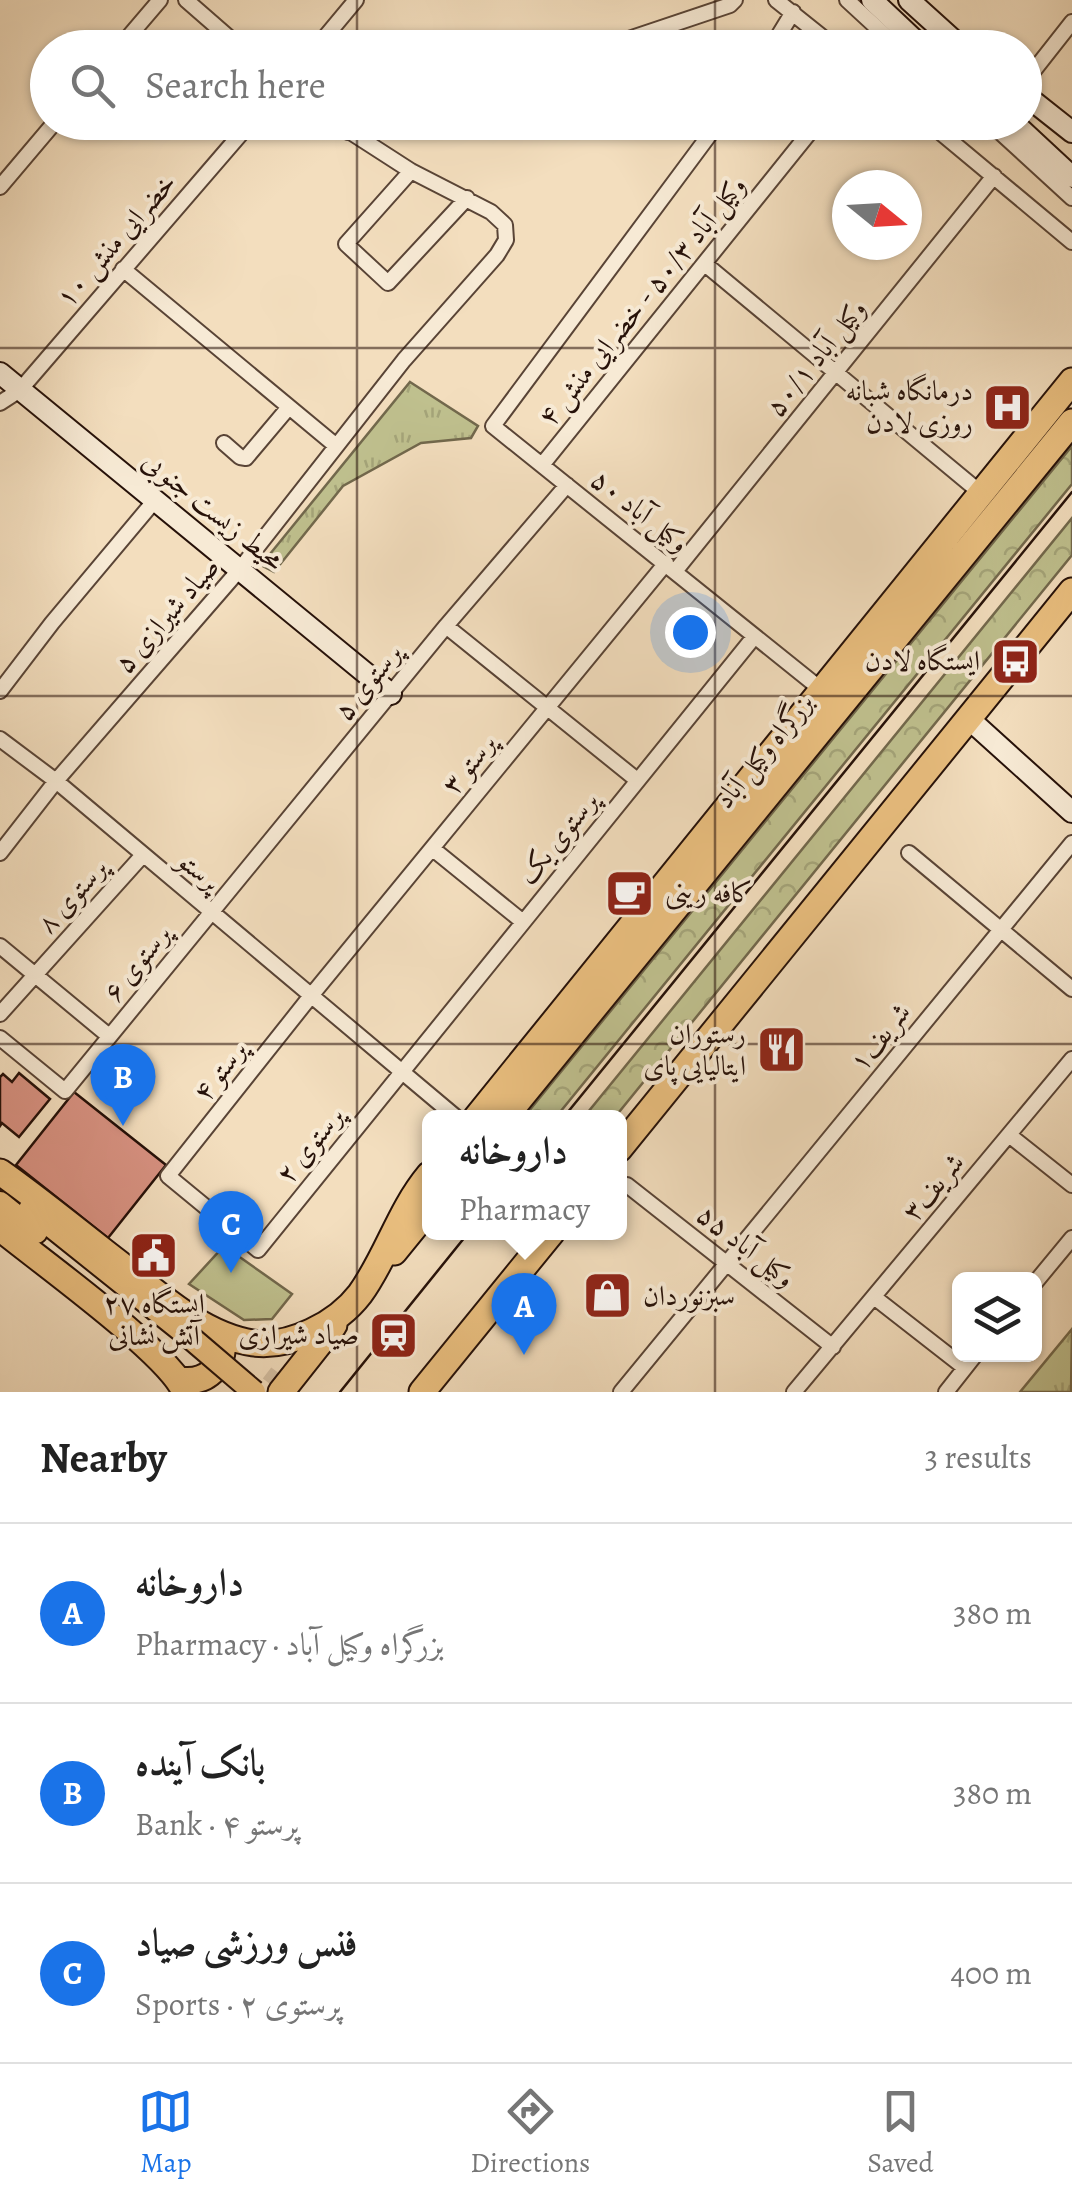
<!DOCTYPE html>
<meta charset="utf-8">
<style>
:root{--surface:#fff;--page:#f2f2f2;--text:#222;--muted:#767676;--line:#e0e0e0;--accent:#1a73e8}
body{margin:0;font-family:Alegreya,Amiri,serif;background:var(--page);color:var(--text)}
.controls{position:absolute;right:30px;bottom:30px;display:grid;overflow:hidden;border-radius:15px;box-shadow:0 2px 8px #0004}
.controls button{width:90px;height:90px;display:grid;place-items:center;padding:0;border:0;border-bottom:2px solid var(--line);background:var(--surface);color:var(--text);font:50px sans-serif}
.compass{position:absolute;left:832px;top:170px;width:90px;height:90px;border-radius:50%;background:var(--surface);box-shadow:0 2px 8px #0004;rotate:108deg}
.you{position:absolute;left:690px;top:632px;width:35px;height:35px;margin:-25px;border:8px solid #fff;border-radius:50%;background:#1a73e8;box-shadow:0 0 0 15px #1a73e833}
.badge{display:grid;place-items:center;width:65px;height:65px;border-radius:50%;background:var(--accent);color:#fff;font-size:32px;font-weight:700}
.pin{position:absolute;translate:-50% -82px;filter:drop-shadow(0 2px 5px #0008)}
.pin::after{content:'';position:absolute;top:52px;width:35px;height:30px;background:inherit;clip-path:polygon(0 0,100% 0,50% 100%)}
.popup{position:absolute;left:422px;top:1110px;width:205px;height:130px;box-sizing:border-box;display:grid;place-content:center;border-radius:15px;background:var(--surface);filter:drop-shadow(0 2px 8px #0005);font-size:32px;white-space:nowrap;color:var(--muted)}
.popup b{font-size:38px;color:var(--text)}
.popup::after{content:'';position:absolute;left:50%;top:100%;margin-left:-20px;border:20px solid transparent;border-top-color:var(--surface)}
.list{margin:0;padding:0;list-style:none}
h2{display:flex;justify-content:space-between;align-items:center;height:130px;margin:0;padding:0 40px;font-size:42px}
h2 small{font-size:32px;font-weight:400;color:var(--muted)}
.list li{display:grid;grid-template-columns:65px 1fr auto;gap:30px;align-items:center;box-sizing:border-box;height:180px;padding:0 40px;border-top:2px solid var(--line)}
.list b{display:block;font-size:38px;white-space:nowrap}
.list p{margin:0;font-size:32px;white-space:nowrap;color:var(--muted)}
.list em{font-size:32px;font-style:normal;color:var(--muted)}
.icon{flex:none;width:55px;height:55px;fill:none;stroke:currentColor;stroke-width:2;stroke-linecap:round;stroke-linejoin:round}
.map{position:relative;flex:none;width:1072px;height:1392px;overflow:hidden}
.search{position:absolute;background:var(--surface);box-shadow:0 2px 8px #0004;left:30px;right:30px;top:30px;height:110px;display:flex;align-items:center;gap:25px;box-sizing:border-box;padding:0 35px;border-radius:55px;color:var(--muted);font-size:38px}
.sheet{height:670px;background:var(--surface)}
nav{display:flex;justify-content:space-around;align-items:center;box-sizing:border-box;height:140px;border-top:2px solid var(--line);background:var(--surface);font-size:28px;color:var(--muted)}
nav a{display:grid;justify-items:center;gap:5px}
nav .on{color:var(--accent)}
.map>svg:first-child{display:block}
</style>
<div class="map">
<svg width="1072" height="1392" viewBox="0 0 1072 1392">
<defs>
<pattern id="forest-crowns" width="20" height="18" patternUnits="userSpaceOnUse" patternTransform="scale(2.5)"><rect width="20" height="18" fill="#bfc08e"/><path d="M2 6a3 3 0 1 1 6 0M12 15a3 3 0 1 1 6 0" fill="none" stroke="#a4a479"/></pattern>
<pattern id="park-tufts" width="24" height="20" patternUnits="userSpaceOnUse" patternTransform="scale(2.5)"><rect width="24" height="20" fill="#bfc08e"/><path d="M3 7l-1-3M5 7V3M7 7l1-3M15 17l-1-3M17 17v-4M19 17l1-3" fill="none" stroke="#a4a479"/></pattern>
</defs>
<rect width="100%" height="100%" fill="#f3debe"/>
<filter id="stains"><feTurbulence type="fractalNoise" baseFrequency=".002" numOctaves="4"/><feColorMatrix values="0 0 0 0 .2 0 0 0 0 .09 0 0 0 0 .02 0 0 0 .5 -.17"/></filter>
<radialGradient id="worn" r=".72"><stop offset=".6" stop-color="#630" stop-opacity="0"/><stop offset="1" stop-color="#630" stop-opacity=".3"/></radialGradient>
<!-- grass -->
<path fill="#bfc08e" stroke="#72684c" stroke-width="2.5" d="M224,1246L292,1294L272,1319L244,1320L189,1284Z"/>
<!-- forest -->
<path fill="url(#forest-crowns)" stroke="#72684c" stroke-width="2.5" d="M1072,446V484L556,1117H524Z
M1072,518V555L615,1117H584Z"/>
<!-- park -->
<path fill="url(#park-tufts)" stroke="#72684c" stroke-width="2.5" d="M410,382L478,426L471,438L421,443L343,486L274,572L261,565Z
M1072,1329L1071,1392H1020Z"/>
<!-- building -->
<path fill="#d89282" stroke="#261109" stroke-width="2.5" d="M19,1073L50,1099L19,1137L2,1123L0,1126V1077L3,1074L12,1082Z
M74,1092L166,1165L108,1238L16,1165Z"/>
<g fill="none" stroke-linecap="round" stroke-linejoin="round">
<!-- street-tunnel -->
<path stroke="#d4bfa3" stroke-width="14" stroke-dasharray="14 7" stroke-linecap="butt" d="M267,1373L287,1388"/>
<defs>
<path id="street" d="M186,0L241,48
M776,0L836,48
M847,0L899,48
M119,48L160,0
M316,48L356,0
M602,48L730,5L735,0
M771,48L793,12
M1024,83L1072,22
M719,122L493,426L823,691
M928,122L1072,242
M989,122L1072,198
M348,132L377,122
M411,171L346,244L388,283L467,198
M0,187L55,122
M705,264L982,494
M123,269L335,445
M0,403L20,390L251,122
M224,443L240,457L246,458L289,407
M542,465L818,122
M666,563L310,997L168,1176L258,1250L754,637
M676,570L994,176
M446,626L637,780
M0,691L52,623L156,499
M0,739L56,781L457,1118
M433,849L523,922
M0,853L56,781L240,569L404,360L497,255L506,240L505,225L491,212L411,171L335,122
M909,853L1072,989
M0,946L109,1036
M0,1014L142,856
M0,1038L65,1091L446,626L567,485
M1009,1135L1072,1185
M627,1185L833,1347
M1034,1284L1072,1238
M874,1297L965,1368
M621,1392L1072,843
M794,1392L1072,1059
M946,1392L976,1354"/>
<path id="secondary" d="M872,0L923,48
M909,0L962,48
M1024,94L1072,132
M1013,122L1072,177
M0,373L391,694
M968,718L1072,812"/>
<path id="primary" d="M0,1203L36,1232
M30,1209L185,1333"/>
<path id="highway" d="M476,1118L1072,381
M504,1118L1072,422
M619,1149L1072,591
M0,1172C40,1200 77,1231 116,1261C156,1292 201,1335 253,1343C290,1348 337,1324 360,1294C387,1257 399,1211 429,1175
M0,1228C39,1260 169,1353 185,1392
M394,1252L429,1209
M180,1380C207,1384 225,1366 222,1340
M281,1392L334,1325
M422,1392L552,1232"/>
</defs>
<!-- street casing -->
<use href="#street" stroke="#594436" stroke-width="18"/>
<!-- secondary casing -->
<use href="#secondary" stroke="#261109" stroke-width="24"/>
<!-- primary casing -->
<use href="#primary" stroke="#261109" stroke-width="26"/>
<!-- highway casing -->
<use href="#highway" stroke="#261109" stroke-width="29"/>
<!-- street -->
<use href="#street" stroke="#f7ead5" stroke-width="14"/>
<!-- secondary -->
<use href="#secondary" stroke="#f7ead5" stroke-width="20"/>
<!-- primary -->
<use href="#primary" stroke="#eabf7f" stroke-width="22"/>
<!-- highway -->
<use href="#highway" stroke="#eabf7f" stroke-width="25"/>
<!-- tram -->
<path stroke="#261109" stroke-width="2.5" d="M563,1118L1072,492
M340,1392L469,1232"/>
<defs>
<path id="primary-bridge" d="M185,1333L254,1392"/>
</defs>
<!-- primary-bridge casing -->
<use href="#primary-bridge" stroke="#261109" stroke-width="26" stroke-linecap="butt"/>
<!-- primary-bridge -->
<use href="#primary-bridge" stroke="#eabf7f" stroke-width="22"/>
</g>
<!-- grid -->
<path fill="none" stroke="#261109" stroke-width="2.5" stroke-opacity="0.55" d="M357,0V48M715,0V48M357,122V1392M715,122V1392M0,348H1072M0,696H1072M0,1044H1072"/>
<!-- icons -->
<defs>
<symbol id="hospital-square" viewBox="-11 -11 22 22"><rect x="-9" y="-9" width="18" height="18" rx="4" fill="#8f2418" stroke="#f7ead5"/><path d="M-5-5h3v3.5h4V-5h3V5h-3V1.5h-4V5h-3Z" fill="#fff"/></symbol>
<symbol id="bus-square" viewBox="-11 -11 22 22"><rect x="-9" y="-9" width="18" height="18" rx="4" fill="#8f2418" stroke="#f7ead5"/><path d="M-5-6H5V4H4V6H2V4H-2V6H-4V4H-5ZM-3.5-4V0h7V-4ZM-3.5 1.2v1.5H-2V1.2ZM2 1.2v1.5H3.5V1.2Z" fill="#fff"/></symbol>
<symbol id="cafe-square" viewBox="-11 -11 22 22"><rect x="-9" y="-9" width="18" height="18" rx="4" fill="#8f2418" stroke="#f7ead5"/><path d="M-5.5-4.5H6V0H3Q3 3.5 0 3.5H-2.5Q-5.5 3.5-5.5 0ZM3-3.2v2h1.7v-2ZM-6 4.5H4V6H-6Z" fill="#fff"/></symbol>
<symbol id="restaurant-square" viewBox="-11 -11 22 22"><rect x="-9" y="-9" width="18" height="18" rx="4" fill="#8f2418" stroke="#f7ead5"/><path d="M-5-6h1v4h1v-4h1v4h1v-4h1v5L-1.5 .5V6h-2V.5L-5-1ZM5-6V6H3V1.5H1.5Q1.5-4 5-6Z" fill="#fff"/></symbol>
<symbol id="civic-square" viewBox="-11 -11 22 22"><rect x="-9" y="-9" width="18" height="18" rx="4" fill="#8f2418" stroke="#f7ead5"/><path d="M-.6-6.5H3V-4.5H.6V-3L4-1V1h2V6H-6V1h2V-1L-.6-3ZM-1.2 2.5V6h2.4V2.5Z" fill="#fff"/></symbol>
<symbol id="shop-square" viewBox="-11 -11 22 22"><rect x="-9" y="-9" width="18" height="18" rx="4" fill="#8f2418" stroke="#f7ead5"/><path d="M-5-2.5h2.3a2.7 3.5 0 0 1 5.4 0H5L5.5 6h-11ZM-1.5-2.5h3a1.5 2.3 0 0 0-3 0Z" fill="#fff"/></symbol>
<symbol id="station-square" viewBox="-11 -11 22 22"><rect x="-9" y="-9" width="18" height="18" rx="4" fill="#8f2418" stroke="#f7ead5"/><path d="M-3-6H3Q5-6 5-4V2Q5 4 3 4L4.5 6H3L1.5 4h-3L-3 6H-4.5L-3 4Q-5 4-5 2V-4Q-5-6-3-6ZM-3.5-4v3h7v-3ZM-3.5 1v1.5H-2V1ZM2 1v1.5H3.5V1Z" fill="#fff"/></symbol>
</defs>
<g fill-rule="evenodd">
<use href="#hospital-square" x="980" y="380" width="55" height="55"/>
<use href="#bus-square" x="988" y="634" width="55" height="55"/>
<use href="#cafe-square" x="602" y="866" width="55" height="55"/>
<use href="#restaurant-square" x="754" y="1022" width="55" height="55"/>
<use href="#civic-square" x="126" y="1228" width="55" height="55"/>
<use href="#shop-square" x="580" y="1268" width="55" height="55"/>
<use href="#station-square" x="366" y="1308" width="55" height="55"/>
</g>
<g text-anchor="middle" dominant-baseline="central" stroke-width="8" stroke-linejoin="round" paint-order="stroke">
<!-- street labels -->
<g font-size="28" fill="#261109" stroke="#f7ead5">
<text transform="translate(116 240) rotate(-49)">خضرایی منش ۱۰</text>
<text transform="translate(642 301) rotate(-51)">وکیل آباد ۵۰/۳ - خضرایی منش ۴</text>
<text transform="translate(816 358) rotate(-51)">وکیل آباد ۵۰/۱</text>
<text transform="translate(213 511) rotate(39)">محیط زیست جنوبی</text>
<text transform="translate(640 511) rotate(38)">۵۰ وکیل آباد</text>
<text transform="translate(167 615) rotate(-49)">صیاد شیرازی ۵</text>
<text transform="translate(368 682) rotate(-51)">پرستوی ۵</text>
<text transform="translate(764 751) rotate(-51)">بزرگراه وکیل آباد</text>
<text transform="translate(469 764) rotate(-51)">پرستو ۳</text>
<text transform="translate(558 838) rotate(-51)">پرستوی یک</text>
<text transform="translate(199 871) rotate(40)">پرستو</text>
<text transform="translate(72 896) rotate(-48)">پرستوی ۸</text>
<text transform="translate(137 963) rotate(-51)">پرستوی ۶</text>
<text transform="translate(880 1037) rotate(-51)">شریف١</text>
<text transform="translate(220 1071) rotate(-52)">پرستو ۴</text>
<text transform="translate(310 1145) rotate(-51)">پرستوی ۲</text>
<text transform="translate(933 1187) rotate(-50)">شریف٣</text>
<text transform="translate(746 1246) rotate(38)">۵۵ وکیل آباد</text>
</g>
<!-- poi labels -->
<g font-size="28" fill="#261109" stroke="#f7ead5" text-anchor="end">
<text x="973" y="391">درمانگاه شبانه<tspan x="973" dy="32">روزی لادن</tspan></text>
<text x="980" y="661">ایستگاه لادن</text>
<text x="665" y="893" text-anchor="start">کافه رینی</text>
<text x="746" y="1034">رستوران<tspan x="746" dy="32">ایتالیایی پای</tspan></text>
<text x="643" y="1296" text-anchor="start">سبزنوردان</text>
<text x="154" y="1304" text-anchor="middle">ایستگاه ۲۷<tspan x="154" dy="32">آتش نشانی</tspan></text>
<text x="359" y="1335">صیاد شیرازی</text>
</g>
</g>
<rect width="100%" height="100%" filter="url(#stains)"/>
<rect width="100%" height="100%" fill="url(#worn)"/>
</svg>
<div class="controls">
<button><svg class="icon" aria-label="layers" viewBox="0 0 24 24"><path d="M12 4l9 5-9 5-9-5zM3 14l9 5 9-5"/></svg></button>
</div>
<svg class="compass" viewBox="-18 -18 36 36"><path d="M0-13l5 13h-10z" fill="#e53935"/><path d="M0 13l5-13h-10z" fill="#767676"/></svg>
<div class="you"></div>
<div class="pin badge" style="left:524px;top:1355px">A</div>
<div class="popup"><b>داروخانه</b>Pharmacy</div>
<div class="pin badge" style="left:123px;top:1126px">B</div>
<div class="pin badge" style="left:231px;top:1273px">C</div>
<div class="search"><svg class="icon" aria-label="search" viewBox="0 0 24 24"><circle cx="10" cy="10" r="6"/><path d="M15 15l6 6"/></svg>Search here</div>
</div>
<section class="sheet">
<h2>Nearby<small>3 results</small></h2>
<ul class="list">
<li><span class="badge">A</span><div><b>داروخانه</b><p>Pharmacy · بزرگراه وکیل آباد</p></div><em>380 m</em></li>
<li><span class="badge">B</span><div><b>بانک آینده</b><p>Bank · پرستو ۴</p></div><em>380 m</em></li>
<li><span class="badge">C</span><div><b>فنس ورزشی صیاد</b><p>Sports · پرستوی ۲</p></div><em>400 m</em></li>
</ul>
</section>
<nav>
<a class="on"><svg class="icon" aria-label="map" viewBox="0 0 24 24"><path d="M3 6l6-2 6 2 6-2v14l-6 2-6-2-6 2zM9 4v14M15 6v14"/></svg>Map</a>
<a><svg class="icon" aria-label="directions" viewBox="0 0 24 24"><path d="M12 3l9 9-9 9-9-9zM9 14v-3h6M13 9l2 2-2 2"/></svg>Directions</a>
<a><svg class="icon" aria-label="saved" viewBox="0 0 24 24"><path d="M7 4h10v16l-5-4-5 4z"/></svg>Saved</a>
</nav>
